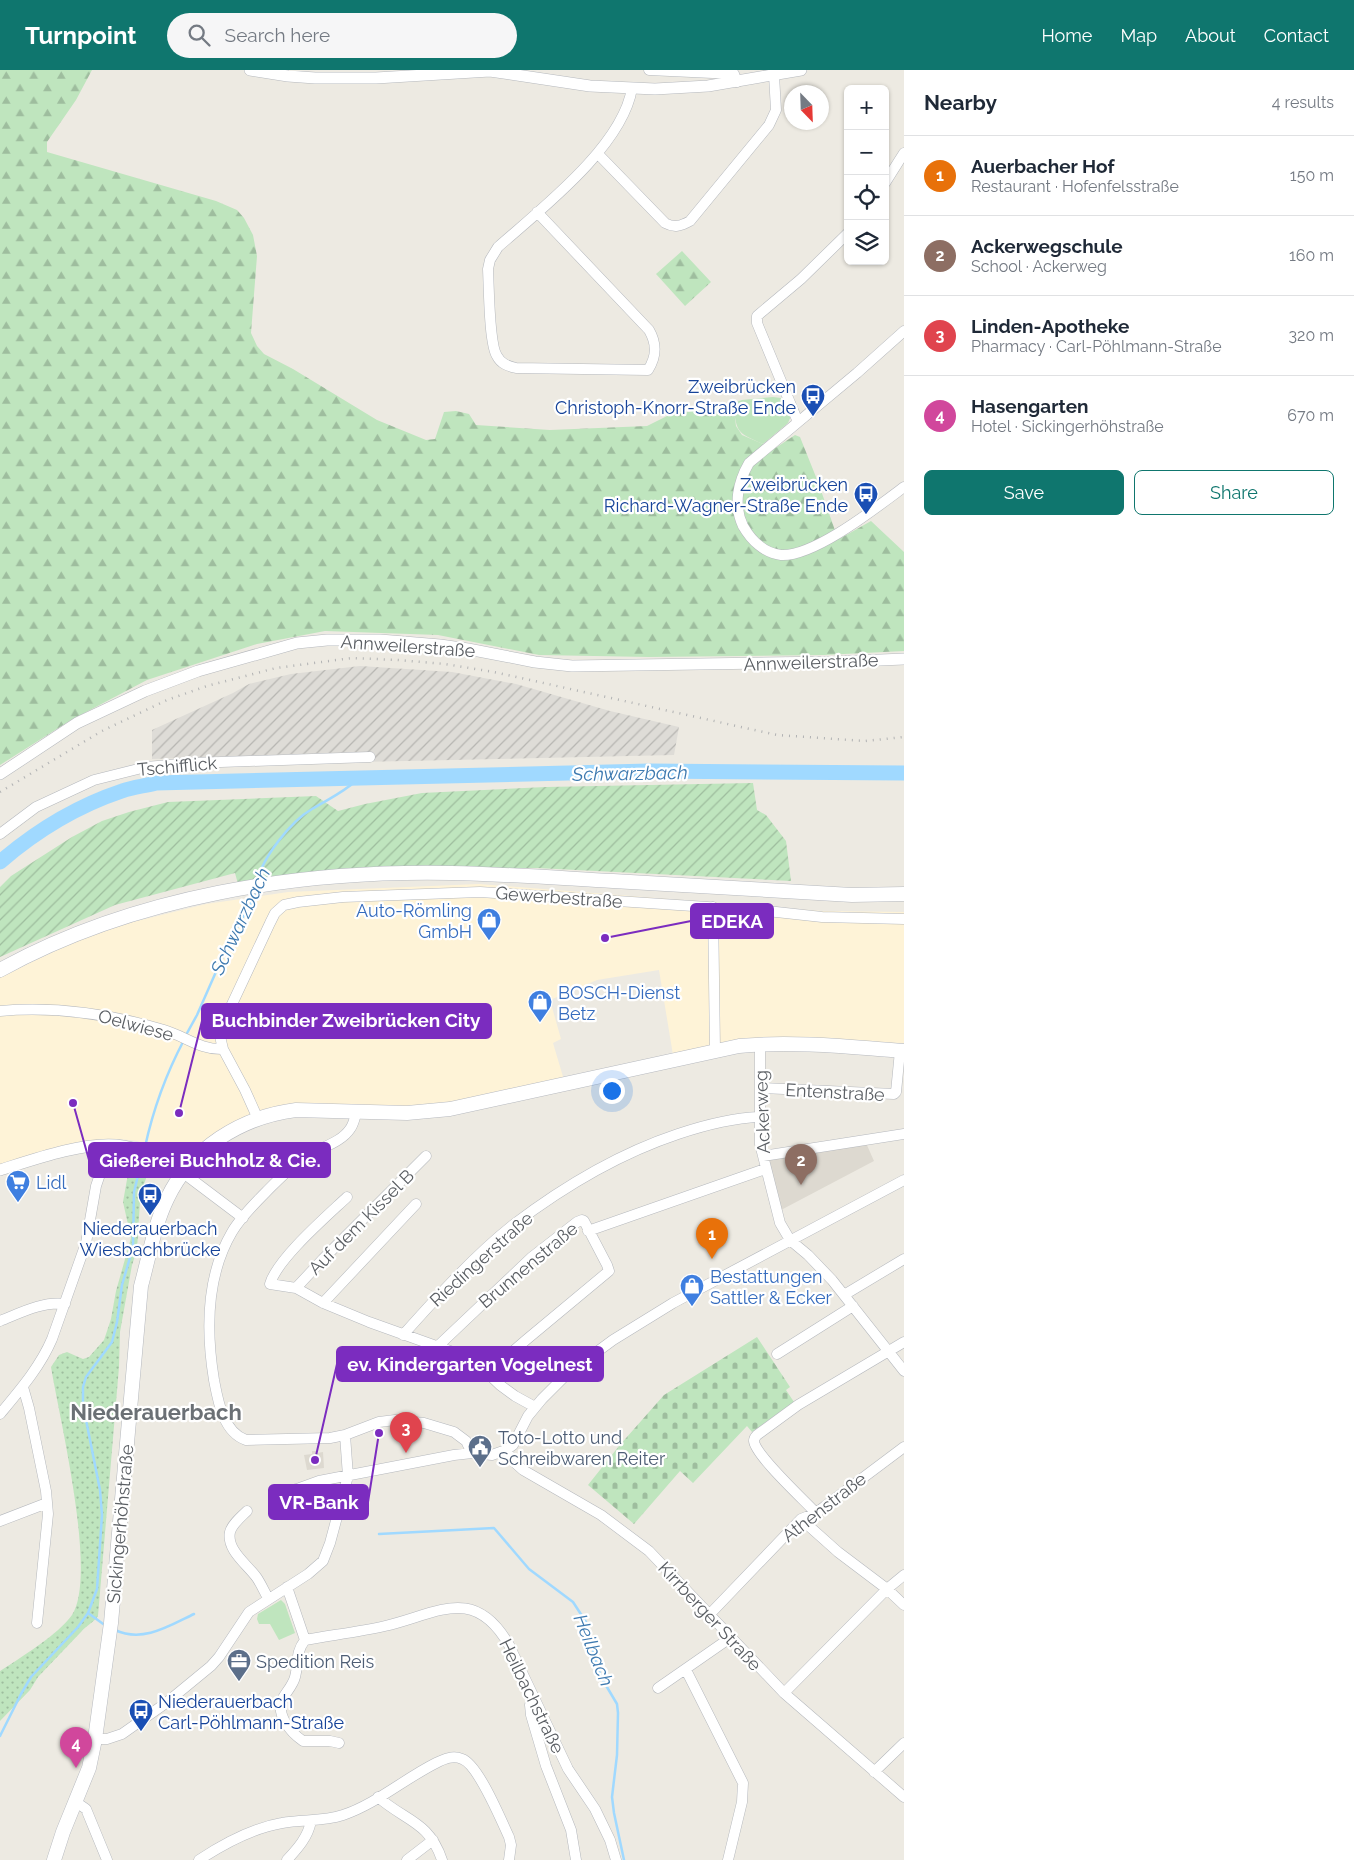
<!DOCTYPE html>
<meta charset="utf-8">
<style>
:root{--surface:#fff;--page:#f6f6f7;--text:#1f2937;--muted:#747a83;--line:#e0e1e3;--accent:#0f766e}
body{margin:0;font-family:Raleway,sans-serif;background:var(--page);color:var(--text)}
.controls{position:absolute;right:15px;top:15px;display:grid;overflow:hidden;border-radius:8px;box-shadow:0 1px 4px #0004}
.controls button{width:45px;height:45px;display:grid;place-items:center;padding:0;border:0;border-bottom:1px solid var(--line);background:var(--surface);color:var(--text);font:25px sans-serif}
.compass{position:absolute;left:784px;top:15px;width:45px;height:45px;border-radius:50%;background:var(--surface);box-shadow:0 1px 4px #0004;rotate:157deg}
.you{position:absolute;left:611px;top:1020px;width:18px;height:18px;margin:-12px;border:4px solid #fff;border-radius:50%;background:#1a73e8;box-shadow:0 0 0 8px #1a73e833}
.badge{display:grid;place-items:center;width:32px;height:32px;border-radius:50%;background:var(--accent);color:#fff;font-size:16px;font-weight:700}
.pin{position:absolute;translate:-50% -41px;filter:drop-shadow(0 1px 2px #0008)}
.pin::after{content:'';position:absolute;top:26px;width:18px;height:15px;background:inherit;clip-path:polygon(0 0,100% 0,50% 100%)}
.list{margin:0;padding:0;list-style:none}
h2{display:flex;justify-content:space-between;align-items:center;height:65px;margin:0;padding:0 20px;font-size:21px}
h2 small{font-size:16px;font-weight:400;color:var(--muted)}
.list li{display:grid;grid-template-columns:32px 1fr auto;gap:15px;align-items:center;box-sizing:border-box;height:80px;padding:0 20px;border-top:1px solid var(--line)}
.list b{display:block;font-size:19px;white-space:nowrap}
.list p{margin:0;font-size:16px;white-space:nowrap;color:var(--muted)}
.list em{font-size:16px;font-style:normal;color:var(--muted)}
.actions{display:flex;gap:10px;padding:15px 20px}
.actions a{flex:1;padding:11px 0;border:1px solid var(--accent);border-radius:8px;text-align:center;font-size:18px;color:var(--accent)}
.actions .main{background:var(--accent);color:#fff}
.icon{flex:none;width:28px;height:28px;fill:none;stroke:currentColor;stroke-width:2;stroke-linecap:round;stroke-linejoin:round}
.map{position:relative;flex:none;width:904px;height:1790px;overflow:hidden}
header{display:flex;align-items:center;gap:30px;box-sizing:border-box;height:70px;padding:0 25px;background:var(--accent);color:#fff}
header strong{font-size:24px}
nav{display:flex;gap:28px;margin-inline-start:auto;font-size:18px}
.search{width:350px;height:45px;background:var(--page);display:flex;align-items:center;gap:12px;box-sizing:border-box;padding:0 18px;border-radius:28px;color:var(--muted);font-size:19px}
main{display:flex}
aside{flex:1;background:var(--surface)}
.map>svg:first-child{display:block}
</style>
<header>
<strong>Turnpoint</strong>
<div class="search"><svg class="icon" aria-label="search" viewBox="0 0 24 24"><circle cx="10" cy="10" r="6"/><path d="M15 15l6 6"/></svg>Search here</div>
<nav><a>Home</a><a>Map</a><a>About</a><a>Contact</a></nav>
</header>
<main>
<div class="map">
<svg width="904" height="1790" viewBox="0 0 904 1790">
<defs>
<pattern id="industrial-furrows" width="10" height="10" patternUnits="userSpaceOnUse" patternTransform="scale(1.25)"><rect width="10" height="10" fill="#dedcd7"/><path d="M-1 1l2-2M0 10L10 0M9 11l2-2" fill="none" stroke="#b7b6b2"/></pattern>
<pattern id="grass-dots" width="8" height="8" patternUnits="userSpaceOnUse" patternTransform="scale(1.25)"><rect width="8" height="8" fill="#bfe5be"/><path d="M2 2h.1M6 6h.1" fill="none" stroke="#9ebd9e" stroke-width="1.8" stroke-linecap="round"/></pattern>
<pattern id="forest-firs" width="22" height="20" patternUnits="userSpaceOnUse" patternTransform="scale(1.25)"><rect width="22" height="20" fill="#bfe5be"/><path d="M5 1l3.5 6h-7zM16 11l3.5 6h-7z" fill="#9ebd9e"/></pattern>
<pattern id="cemetery-stones" width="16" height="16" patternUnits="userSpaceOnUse" patternTransform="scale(1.25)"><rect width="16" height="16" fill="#bfe5be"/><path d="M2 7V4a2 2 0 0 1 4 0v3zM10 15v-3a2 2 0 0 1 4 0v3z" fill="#9ebd9e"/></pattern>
<pattern id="garden-furrows" width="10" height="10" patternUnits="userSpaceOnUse" patternTransform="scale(1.25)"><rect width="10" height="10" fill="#bfe5be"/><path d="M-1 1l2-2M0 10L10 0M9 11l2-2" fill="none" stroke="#9ebd9e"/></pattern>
</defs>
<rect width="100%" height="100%" fill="#edeae2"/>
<!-- commercial -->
<path fill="#fef3d7" d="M479,814L822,841L904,842V973L761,970L673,985L659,900L597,910L550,930L561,969L553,973L564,1010L442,1035L396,1037L343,1036L217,1063L193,1081L182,1084L170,1083L137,1071L120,1069L101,1071L0,1095V908L34,891L79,870L129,853L206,834L288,822Z"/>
<!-- industrial -->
<path fill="url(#industrial-furrows)" d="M360,596L452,602L516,614L610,641L679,657L674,685L359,692L358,682L152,689V660L233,623L249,614L291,604Z"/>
<!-- education -->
<path fill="#ddd9d0" d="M866,1073L874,1091L781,1140L766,1089Z
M312,1381H317V1383L323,1382L324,1398L307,1400L304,1385L312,1384Z"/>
<!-- grass -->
<path fill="url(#grass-dots)" d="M131,1087L151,1095L144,1114L140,1131L137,1180L132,1195L120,1262L119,1297L98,1546C93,1553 87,1555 81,1562L38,1607L30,1620L0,1651V1601C20,1588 59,1564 72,1545C98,1505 59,1347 51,1297L59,1285L67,1282L83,1289L89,1287L104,1270L111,1249L116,1221L131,1168L123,1132Z"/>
<!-- forest -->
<path fill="url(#forest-firs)" d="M0,0H92L76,30L47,72V82L216,131L237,140L244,148L253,165L257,186L251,263L257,276L264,284L293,299L377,350L426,370L435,369L444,342L456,341L469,344L476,355L550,360L647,356L667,346L733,333L736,356L742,365L763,374L771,381L795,365L800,367L818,412L837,466L841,468L871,451L904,482V581L824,585L649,587L539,585L438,565L325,561L257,574L147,610L71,650L0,695Z
M682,181L711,212L685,236L656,204Z"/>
<!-- cemetery -->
<path fill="url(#cemetery-stones)" d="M757,1267L790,1317L786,1320L794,1332L752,1362L747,1356L693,1413L680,1401L634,1454L588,1415L619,1376L664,1325Z"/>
<!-- park -->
<path fill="#bfe5be" d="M773,327L781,328L791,346L788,353L763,374C736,362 737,363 733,333L742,330Z
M281,1530L285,1534L295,1563L279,1570L270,1554H259L257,1549L258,1544Z"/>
<!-- garden -->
<path fill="url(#garden-furrows)" d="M753,713L757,740L766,745L786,771L791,811L537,798H371L238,814L235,803L115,835L0,887V817L11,806L72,767L102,751L129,742L168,732L316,726L338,741L365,734L422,723L546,717Z"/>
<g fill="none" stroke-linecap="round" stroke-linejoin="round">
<!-- stream -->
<path stroke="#a0d9ff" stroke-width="2.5" d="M257,812C262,788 291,751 312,739C330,728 341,724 357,710
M186,965L197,945L230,870L254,828L255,822
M145,1077C153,1040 166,1004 184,970
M379,1464L494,1458L529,1499L573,1532L586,1552L596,1592L601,1607L617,1634L618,1643L617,1685L612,1727L614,1743L624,1790
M88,1543L106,1556
M115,1560C143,1573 169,1556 194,1544
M0,1666L21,1624L31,1607L78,1557L88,1543L97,1519L102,1445L100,1420L83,1335V1317L86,1307L112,1272L117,1252L122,1215L133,1177L134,1122L143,1085"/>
<!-- river -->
<path stroke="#a0d9ff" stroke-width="15" d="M0,792C36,761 77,736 122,721C133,717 145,716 156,713L649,701L904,703"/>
<defs>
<path id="minor" d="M649,0L734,4L737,12
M598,84L665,153C674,158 681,156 690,151L769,55L776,40L774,5
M885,113L904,83
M537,142L649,260C657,274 657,286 648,300L516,298C508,296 501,294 497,286C489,274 489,217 488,199L490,190L498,177C541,139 623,76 632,18
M904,261L857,303L749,393C738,412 733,435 743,456C751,470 764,483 781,485C814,487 877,437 904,417
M798,352L757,253V246L801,209L848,163
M0,764L36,737L94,710L146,697L193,693L370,687
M713,837L715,980
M0,941C56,936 110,944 164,960C185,966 200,980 223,979
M760,974V1074L780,1153L790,1170L808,1185L832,1210L904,1301
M760,1018L894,1024L896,1022L900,981
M357,1041C355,1046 354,1054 350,1059C340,1074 317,1078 303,1089C289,1098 278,1110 266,1122C254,1134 241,1147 232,1162C206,1206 206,1261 214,1310C218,1331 223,1362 246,1370L330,1368L345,1365L379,1352L395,1350L424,1353L454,1362L466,1371L472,1383
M258,1049L245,1020L223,979L219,962L270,853L275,843L284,835L298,832L343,827L480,822L767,841L822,847L904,849
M763,1086L904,1064
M182,1102L243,1148
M347,1127C327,1146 277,1189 270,1214L296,1218L323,1233L369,1252L464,1286L479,1295L500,1315L515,1326L535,1337
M588,1161L765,1099
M296,1218L323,1189L426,1086
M844,1225L904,1189
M323,1233L416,1134
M0,1251C20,1243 43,1231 65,1234
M403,1265C436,1228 474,1186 513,1155C563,1117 618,1084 678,1064C705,1055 731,1048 759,1047
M437,1277L532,1187L577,1152L582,1150L584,1151L607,1195L609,1201L526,1270L488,1303
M777,1284L853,1236
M23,1317L29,1338L46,1421L48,1444L37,1553
M0,1344C20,1320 40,1297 52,1269L86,1173L96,1116L110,1075
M506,1380L514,1392L523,1400L601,1445L649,1481L784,1623L904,1727
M278,1423L297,1419L319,1411L454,1385L472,1383L492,1385L506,1380L513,1375L528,1346L542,1329L567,1304L613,1270L673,1233L904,1110
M247,1441C241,1447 232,1454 230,1462C226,1480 248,1495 257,1508C261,1514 264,1521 268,1528
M816,1443C805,1431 755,1385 754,1371C754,1369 755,1367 757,1365L798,1335L904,1272
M801,1449L838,1482L887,1519L904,1535
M0,1451L47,1433
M287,1517L305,1570
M709,1545L801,1449L816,1443L904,1377
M305,1570C332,1565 359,1562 385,1556C437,1544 474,1514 509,1575L568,1699L595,1739L610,1770L616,1790
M305,1570C295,1583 299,1592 295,1607C293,1615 287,1621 283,1628C275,1644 290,1662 303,1671H330L339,1673
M686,1600L743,1713L742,1732L728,1790
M658,1618L730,1568
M784,1623L887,1519L904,1505
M532,1626L530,1635L531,1645L546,1696L571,1760L576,1790
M95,1669H107L122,1664L166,1633L211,1596L219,1587L249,1542L308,1504L323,1491L330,1473L348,1406L345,1365
M874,1702L904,1673
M378,1727C405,1751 429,1751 442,1790
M76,1732L86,1739L107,1790
M199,1790C223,1774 253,1758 282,1753C302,1749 323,1752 343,1745C376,1734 404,1709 436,1693C444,1689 453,1685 462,1689C478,1694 501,1750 509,1767L511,1775L509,1790
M287,1790C298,1778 308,1767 311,1751
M407,1790L433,1770"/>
<path id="tertiary" d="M250,0L288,6L315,8H376L490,1L590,16L655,19L708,16L801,0
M0,704L77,653L145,621L198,601L297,573L327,570H380L440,575L468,579L535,592L572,596L834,592L904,589
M0,1100C32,1090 83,1072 116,1075C140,1077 162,1089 182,1102"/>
<path id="secondary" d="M0,900C134,826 300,800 451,803C505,804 559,808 613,811C692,815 772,820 852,825L904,824
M54,1790L63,1762L89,1698L95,1669L111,1553L141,1216C149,1187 154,1156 167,1129C191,1078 241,1047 296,1040L407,1043L450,1039L739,976C793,971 850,977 904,981"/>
</defs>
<!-- minor casing -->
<use href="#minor" stroke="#b5b8bd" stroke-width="11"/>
<!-- tertiary casing -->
<use href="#tertiary" stroke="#b5b8bd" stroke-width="12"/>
<!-- secondary casing -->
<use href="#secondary" stroke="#b6b9bf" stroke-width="15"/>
<!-- minor -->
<use href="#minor" stroke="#fff" stroke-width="10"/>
<!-- tertiary -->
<use href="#tertiary" stroke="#fff" stroke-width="11"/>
<!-- secondary -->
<use href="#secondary" stroke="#fff" stroke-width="14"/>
<!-- rail -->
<path stroke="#b1b2b3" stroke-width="2.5" stroke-dasharray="1 6" stroke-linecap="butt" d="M0,722L102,661L167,630L207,616L276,598L352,588L398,590L445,594L494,602L777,665L865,671L904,667"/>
</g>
<!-- icons -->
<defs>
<symbol id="bus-pin" viewBox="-11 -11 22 30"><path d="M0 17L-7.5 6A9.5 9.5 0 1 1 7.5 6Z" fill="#1a4fb4" stroke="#fff"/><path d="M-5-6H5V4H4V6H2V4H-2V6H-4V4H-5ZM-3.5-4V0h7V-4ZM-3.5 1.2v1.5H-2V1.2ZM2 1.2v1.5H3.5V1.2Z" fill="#fff"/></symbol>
<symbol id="shop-pin" viewBox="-11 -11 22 30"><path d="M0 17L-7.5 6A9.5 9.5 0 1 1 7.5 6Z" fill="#3f7fe0" stroke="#fff"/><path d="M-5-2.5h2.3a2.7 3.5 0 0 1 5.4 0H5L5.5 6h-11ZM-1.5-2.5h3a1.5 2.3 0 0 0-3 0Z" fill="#fff"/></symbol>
<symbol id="supermarket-pin" viewBox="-11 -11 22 30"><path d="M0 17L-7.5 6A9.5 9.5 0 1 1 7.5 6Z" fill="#3f7fe0" stroke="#fff"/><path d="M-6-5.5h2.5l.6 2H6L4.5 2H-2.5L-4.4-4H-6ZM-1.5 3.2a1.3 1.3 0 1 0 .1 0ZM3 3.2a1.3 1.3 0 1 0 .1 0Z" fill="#fff"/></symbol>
<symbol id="civic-pin" viewBox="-11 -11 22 30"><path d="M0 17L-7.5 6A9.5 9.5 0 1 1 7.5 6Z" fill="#5c6f8a" stroke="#fff"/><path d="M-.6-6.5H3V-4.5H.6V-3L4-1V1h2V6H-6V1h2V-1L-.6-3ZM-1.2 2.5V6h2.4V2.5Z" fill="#fff"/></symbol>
<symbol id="office-pin" viewBox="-11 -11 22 30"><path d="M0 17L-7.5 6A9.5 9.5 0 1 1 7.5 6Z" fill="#5c6f8a" stroke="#fff"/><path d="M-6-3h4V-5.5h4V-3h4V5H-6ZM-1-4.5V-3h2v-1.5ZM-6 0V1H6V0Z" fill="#fff"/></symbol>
</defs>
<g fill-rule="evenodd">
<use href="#bus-pin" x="799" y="312" width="28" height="38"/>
<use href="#bus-pin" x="852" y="410" width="28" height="38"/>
<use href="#shop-pin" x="475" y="836" width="28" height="38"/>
<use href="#shop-pin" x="526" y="918" width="28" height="38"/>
<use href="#supermarket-pin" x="4" y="1098" width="28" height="38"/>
<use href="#bus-pin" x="136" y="1111" width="28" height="38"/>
<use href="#shop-pin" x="678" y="1202" width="28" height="38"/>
<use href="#civic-pin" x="466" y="1363" width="28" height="38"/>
<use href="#office-pin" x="225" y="1577" width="28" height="38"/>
<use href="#bus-pin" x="127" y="1627" width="28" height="38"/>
</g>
<g text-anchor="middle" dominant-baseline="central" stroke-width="4.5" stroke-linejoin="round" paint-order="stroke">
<!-- transit labels -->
<g font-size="18" fill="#164399" stroke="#fff" text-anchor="end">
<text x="796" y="316">Zweibrücken<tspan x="796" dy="21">Christoph-Knorr-Straße Ende</tspan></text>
<text x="848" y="414">Zweibrücken<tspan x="848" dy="21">Richard-Wagner-Straße Ende</tspan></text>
<text x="150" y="1158" text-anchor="middle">Niederauerbach<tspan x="150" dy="21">Wiesbachbrücke</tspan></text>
<text x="158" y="1631" text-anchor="start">Niederauerbach<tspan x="158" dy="21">Carl-Pöhlmann-Straße</tspan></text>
</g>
<!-- street labels -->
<g font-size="18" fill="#5a5e63" stroke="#fff">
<text transform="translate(408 576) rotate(4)">Annweilerstraße</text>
<text transform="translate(811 592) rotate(-2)">Annweilerstraße</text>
<text transform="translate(177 696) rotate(-5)">Tschifflick</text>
<text transform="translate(559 827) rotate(4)">Gewerbestraße</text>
<text transform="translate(136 955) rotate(15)">Oelwiese</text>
<text transform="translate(835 1022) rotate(3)">Entenstraße</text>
<text transform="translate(762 1042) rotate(-92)">Ackerweg</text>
<text transform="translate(361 1152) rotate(-45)">Auf dem Kissel B</text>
<text transform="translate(481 1189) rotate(-42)">Riedingerstraße</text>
<text transform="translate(528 1195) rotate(-40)">Brunnenstraße</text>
<text transform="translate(824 1437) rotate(-38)">Athenstraße</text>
<text transform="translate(120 1454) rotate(-85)">Sickingerhöhstraße</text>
<text transform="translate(710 1546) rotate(47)">Kirrberger Straße</text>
<text transform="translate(532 1626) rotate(64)">Heilbachstraße</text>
</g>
<!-- shop labels -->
<g font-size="18" fill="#366cbe" stroke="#fff" text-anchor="start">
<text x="472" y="840" text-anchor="end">Auto-Römling<tspan x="472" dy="21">GmbH</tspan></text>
<text x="558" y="922">BOSCH-Dienst<tspan x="558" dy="21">Betz</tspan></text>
<text x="36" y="1112">Lidl</text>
<text x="710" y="1206">Bestattungen<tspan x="710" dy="21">Sattler &amp; Ecker</tspan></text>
</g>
<!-- service labels -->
<g font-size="18" fill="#4e5e75" stroke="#fff" text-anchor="start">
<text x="498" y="1367">Toto-Lotto und<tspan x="498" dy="21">Schreibwaren Reiter</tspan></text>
<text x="256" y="1591">Spedition Reis</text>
</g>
<!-- water labels -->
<g font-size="19" font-style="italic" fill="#3e7ab0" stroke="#fff">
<text transform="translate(630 703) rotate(-1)">Schwarzbach</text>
<text transform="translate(240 851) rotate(-65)">Schwarzbach</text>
<text transform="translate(594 1580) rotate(68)">Heilbach</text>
</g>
<!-- district labels -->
<g font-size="22" font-weight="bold" fill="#6b7075" stroke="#fff">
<text x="156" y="1342">Niederauerbach</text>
</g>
</g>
<!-- callouts -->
<path fill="none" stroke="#7b2cbf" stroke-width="2" d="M605 868L691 851M179 1043L202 951M73 1033L89 1090M315 1390L337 1294M379 1363L368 1432"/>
<g fill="#7b2cbf" stroke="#fff" stroke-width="2">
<circle cx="605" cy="868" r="5"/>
<circle cx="179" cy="1043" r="5"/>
<circle cx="73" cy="1033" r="5"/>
<circle cx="315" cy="1390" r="5"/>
<circle cx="379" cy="1363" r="5"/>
</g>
<g fill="#7b2cbf" stroke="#7b2cbf" stroke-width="2">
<rect x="691" y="834" width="82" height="34" rx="5"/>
<rect x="202" y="934" width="289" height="34" rx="5"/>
<rect x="89" y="1073" width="241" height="34" rx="5"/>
<rect x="337" y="1277" width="266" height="34" rx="5"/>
<rect x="269" y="1415" width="99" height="34" rx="5"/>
</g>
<g font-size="19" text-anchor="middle" font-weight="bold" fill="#fff">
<text x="732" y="858">EDEKA</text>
<text x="346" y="957">Buchbinder Zweibrücken City</text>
<text x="210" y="1097">Gießerei Buchholz &amp; Cie.</text>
<text x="470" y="1301">ev. Kindergarten Vogelnest</text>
<text x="319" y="1439">VR-Bank</text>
</g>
</svg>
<div class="controls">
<button>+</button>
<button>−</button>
<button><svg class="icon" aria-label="locate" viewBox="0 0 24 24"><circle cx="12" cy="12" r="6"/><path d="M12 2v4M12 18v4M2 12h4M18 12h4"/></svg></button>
<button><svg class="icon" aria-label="layers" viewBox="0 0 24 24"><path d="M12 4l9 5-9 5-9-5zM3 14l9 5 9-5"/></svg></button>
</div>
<svg class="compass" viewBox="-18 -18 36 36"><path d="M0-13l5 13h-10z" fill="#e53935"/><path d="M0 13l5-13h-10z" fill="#747a83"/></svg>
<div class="you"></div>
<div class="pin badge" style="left:712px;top:1189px;background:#e8710a">1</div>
<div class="pin badge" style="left:801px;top:1115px;background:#8d6e63">2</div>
<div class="pin badge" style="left:406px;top:1383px;background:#e0444e">3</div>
<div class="pin badge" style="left:76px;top:1698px;background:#d1479c">4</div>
</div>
<aside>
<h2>Nearby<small>4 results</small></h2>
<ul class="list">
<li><span class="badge" style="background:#e8710a">1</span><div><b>Auerbacher Hof</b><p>Restaurant · Hofenfelsstraße</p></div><em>150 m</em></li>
<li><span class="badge" style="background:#8d6e63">2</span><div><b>Ackerwegschule</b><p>School · Ackerweg</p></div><em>160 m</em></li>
<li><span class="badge" style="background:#e0444e">3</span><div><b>Linden-Apotheke</b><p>Pharmacy · Carl-Pöhlmann-Straße</p></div><em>320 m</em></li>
<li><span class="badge" style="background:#d1479c">4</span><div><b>Hasengarten</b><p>Hotel · Sickingerhöhstraße</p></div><em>670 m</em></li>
</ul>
<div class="actions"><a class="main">Save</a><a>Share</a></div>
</aside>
</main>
